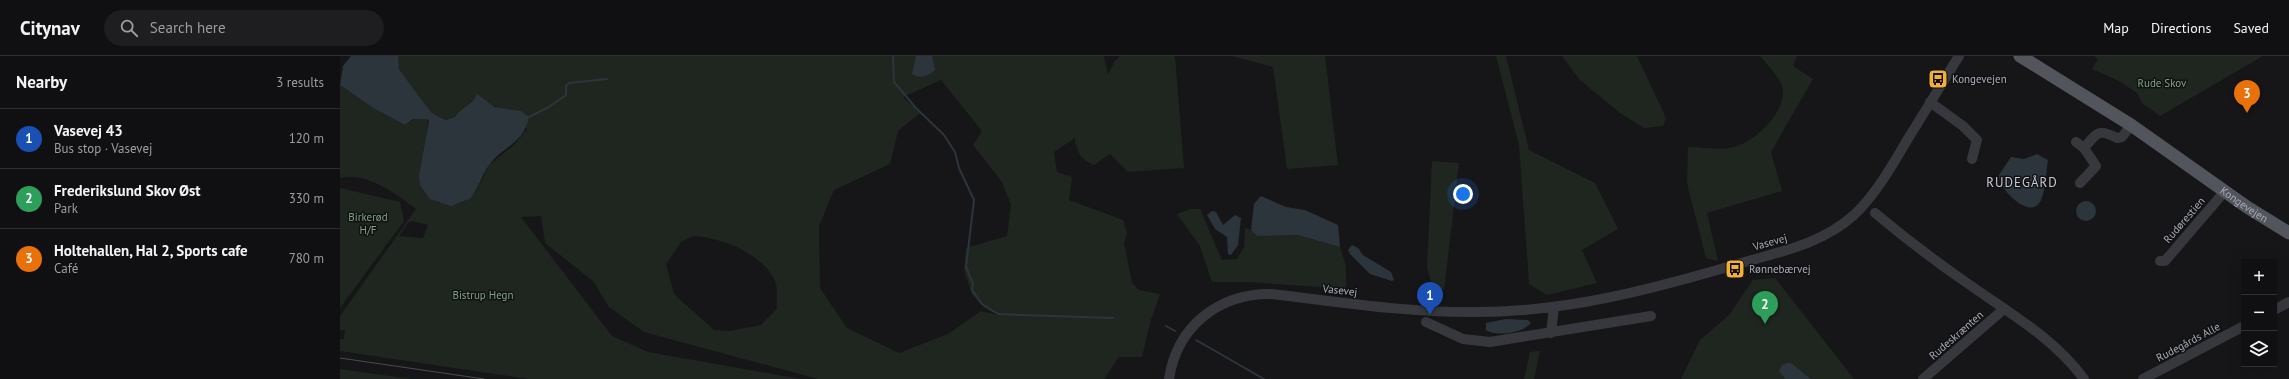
<!DOCTYPE html>
<meta charset="utf-8">
<style>
:root{--surface:#101012;--page:#1e1e20;--text:#f1f3f6;--muted:#9c9d9f;--line:#303032;--accent:#f2b134}
body{margin:0;font-family:"PT Sans",sans-serif;background:var(--page);color:var(--text)}
.controls{position:absolute;right:12px;bottom:12px;display:grid;overflow:hidden;border-radius:0px;box-shadow:0 4px 16px #0002}
.controls button{width:36px;height:36px;display:grid;place-items:center;padding:0;border:0;border-bottom:1px solid var(--line);background:var(--surface);color:var(--text);font:20px sans-serif}
.you{position:absolute;left:1123px;top:138px;width:14px;height:14px;margin:-10px;border:3px solid #fff;border-radius:50%;background:#1a73e8;box-shadow:0 0 0 6px #1a73e833}
.badge{display:grid;place-items:center;width:26px;height:26px;border-radius:50%;background:var(--accent);color:#fff;font-size:13px;font-weight:700}
.pin{position:absolute;translate:-50% -33px;filter:drop-shadow(0 1px 2px #0008)}
.pin::after{content:'';position:absolute;top:21px;width:14px;height:12px;background:inherit;clip-path:polygon(0 0,100% 0,50% 100%)}
.list{margin:0;padding:0;list-style:none}
h2{display:flex;justify-content:space-between;align-items:center;height:52px;margin:0;padding:0 16px;font-size:17px}
h2 small{font-size:13px;font-weight:400;color:var(--muted)}
.list li{display:grid;grid-template-columns:26px 1fr auto;gap:12px;align-items:center;box-sizing:border-box;height:60px;padding:0 16px;border-top:1px solid var(--line)}
.list b{display:block;font-size:15px;white-space:nowrap}
.list p{margin:0;font-size:13px;white-space:nowrap;color:var(--muted)}
.list em{font-size:13px;font-style:normal;color:var(--muted)}
.icon{flex:none;width:22px;height:22px;fill:none;stroke:currentColor;stroke-width:2;stroke-linecap:round;stroke-linejoin:round}
.map{position:relative;flex:none;width:1949px;height:323px;overflow:hidden}
header{display:flex;align-items:center;gap:24px;box-sizing:border-box;height:56px;padding:0 20px;background:var(--surface);border-bottom:1px solid var(--line)}
header strong{font-size:19px}
nav{display:flex;gap:22px;margin-inline-start:auto;font-size:14px}
.search{width:280px;height:36px;background:var(--page);display:flex;align-items:center;gap:10px;box-sizing:border-box;padding:0 14px;border-radius:22px;color:var(--muted);font-size:15px}
main{display:flex}
aside{flex:1;background:var(--surface)}
.map>svg:first-child{display:block}
</style>
<header>
<strong>Citynav</strong>
<div class="search"><svg class="icon" aria-label="search" viewBox="0 0 24 24"><circle cx="10" cy="10" r="6"/><path d="M15 15l6 6"/></svg>Search here</div>
<nav><a>Map</a><a>Directions</a><a>Saved</a></nav>
</header>
<main>
<aside>
<h2>Nearby<small>3 results</small></h2>
<ul class="list">
<li><span class="badge" style="background:#1a4fb4">1</span><div><b>Vasevej 43</b><p>Bus stop · Vasevej</p></div><em>120 m</em></li>
<li><span class="badge" style="background:#2e9e5b">2</span><div><b>Frederikslund Skov Øst</b><p>Park</p></div><em>330 m</em></li>
<li><span class="badge" style="background:#e8710a">3</span><div><b>Holtehallen, Hal 2, Sports cafe</b><p>Café</p></div><em>780 m</em></li>
</ul>
</aside>
<div class="map">
<svg width="1949" height="323" viewBox="0 0 1949 323">
<rect width="100%" height="100%" fill="#161618"/>
<!-- green -->
<path fill="#1e261f" fill-rule="evenodd" d="M57,0H764L768,19L774,6L780,0H835L844,112L788,116L770,98L754,109C741,104 736,95 735,82L714,96L717,116L732,121L729,144L783,164L787,177L784,187L792,227L799,234L820,238L810,267L802,301H779L764,323H478L304,276L269,251L253,225L205,187L201,160L181,161L272,280L308,296L461,323H189L0,295V283H4L5,274H0V260L76,153C55,137 28,116 0,122V29L33,52L65,69L78,61L87,63C90,67 80,109 79,118L116,148L126,145L135,137L150,108L173,90L187,73L172,53C157,54 149,47 137,39C131,49 120,51 115,61L107,64L92,57L81,43L59,13ZM601,24L642,75L633,89L662,126L671,149L667,180L626,192L624,214L632,238L644,252L658,259L641,255L608,278L559,297L507,272L480,232L479,170L494,134L550,108L558,75L580,57L563,41ZM72,165L88,169L83,182L59,180L68,167ZM353,180C381,181 423,198 435,225C438,232 436,245 437,253L421,269L390,275L374,274L334,238L326,208L342,185Z
M892,0H985L998,109L947,113L933,11Z
M1156,0H1166L1189,94L1255,127L1278,173L1242,194L1257,227L1207,239L1189,228L1179,89Z
M1222,0H1297L1326,62L1323,70L1304,72L1280,57L1240,24Z
M1420,0H1457L1453,10L1473,23L1431,96L1442,135L1367,157L1378,205L1366,202L1347,127L1348,91C1362,91 1381,95 1394,91C1415,86 1449,54 1442,30C1440,22 1426,7 1420,0Z
M1754,0H1923L1820,60L1802,47L1797,37L1779,25L1752,13L1758,3Z
M1092,105L1119,107L1104,234L1093,232L1087,212Z
M0,132L60,146L64,165L0,252Z
M850,153H860L882,204L897,203L904,191L905,172L911,174L917,180L958,179L1000,191L1006,210V233L908,226H872L860,190L837,158Z
M1435,222L1514,323H1471L1464,317L1440,315L1445,323H1341L1360,284L1389,259L1413,224Z
M1200,295L1194,323H1184L1190,296Z
M0,313L71,323H0Z"/>
<!-- water -->
<path fill="#2c353c" d="M11,0H58L59,13L81,43L92,57L106,64L115,61C120,51 132,50 137,38L155,51L181,55L189,61C184,87 164,90 150,108C142,118 139,132 130,143L111,150L90,143L80,129L79,118L89,65L87,63H73L65,69L33,52L0,29L3,10Z
M576,0H592L595,14C587,21 581,23 572,18Z
M1697,98L1708,104C1706,116 1706,133 1701,144C1692,164 1667,139 1661,128C1660,126 1659,122 1659,119L1671,101L1684,103Z
M921,140L946,151L965,154L998,169L1000,191L958,179L917,180L911,174L914,148Z
M1736 155a10 10 0 1 1 20 0a10 10 0 1 1-20 0Z
M872,155L876,156L883,169L895,159L901,162L898,189L891,199L888,198L887,181L875,173L867,159Z
M1012,189L1018,192L1023,199L1051,216L1054,224L1052,225L1030,218L1010,198L1008,194Z
M1166,263L1188,264L1191,267C1183,277 1155,281 1146,274V267Z
M1447,307H1451L1471,323H1445L1439,315L1442,309Z"/>
<g fill="none" stroke-linecap="round" stroke-linejoin="round">
<!-- stream -->
<path stroke="#2c353c" stroke-width="2" d="M553,0L554,26L576,52L604,79L615,96L619,112L634,144L626,211L633,228L632,234L642,248L658,258L773,262
M189,61L209,51L226,39V30L229,27L267,23
M826,270L835,275
M856,284L924,323"/>
<!-- minor -->
<path stroke="#37383d" stroke-width="10" d="M1590,46L1623,70L1637,84L1632,103
M1736,86L1744,92L1756,110L1740,127
M1744,92C1757,77 1758,72 1777,82L1782,81L1791,69
M1535,157C1565,182 1595,205 1627,227C1668,256 1714,282 1744,323
M1820,205H1825L1885,135
M1934,254L1949,246
M1086,266L1123,283L1150,286L1311,260
M1211,277L1214,251
M829,323C837,270 879,237 932,238C1000,246 1068,257 1137,256C1227,256 1313,233 1398,208C1439,196 1482,188 1514,159C1537,137 1553,108 1569,81C1586,54 1602,27 1619,0
M1583,323L1664,253
M1803,323L1904,270"/>
<!-- major -->
<path stroke="#53555c" stroke-width="13" id="s1" d="M1680,0L1791,69L1907,151L1949,177"/>
<!-- tram -->
<path stroke="#4a4c52" stroke-width="1" d="M0,302L144,323"/>
</g>
<!-- icons -->
<defs>
<symbol id="bus-square" viewBox="-11 -11 22 22"><rect x="-9" y="-9" width="18" height="18" rx="4" fill="#f2b134" stroke="#111113"/><path d="M-5-6H5V4H4V6H2V4H-2V6H-4V4H-5ZM-3.5-4V0h7V-4ZM-3.5 1.2v1.5H-2V1.2ZM2 1.2v1.5H3.5V1.2Z" fill="#111"/></symbol>
</defs>
<g fill-rule="evenodd">
<use href="#bus-square" x="1587" y="12" width="22" height="22"/>
<use href="#bus-square" x="1384" y="202" width="22" height="22"/>
</g>
<g text-anchor="middle" dominant-baseline="central" stroke-width="3" stroke-linejoin="round" paint-order="stroke">
<!-- poi labels -->
<g font-size="11" fill="#a8adb8" stroke="#111113" text-anchor="start">
<text x="1612" y="23">Kongevejen</text>
<text x="1409" y="213">Rønnebærvej</text>
</g>
<!-- park labels -->
<g font-size="11" fill="#7fa381" stroke="#111113">
<text x="1822" y="27">Rude Skov</text>
<text x="28" y="161">Birkerød<tspan x="28" dy="13">H/F</tspan></text>
<text x="143" y="239">Bistrup Hegn</text>
</g>
<!-- street labels -->
<g font-size="11" fill="#a8adb8" stroke="#111113">
<text stroke="none"><textPath href="#s1" startOffset="269">Kongevejen</textPath></text>
<text transform="translate(1844 164) rotate(-49)">Rudørestien</text>
<text transform="translate(1430 186) rotate(-16)">Vasevej</text>
<text transform="translate(1000 234) rotate(6)">Vasevej</text>
<text transform="translate(1616 279) rotate(-41)">Rudeskrænten</text>
<text transform="translate(1848 286) rotate(-28)">Rudegårds Alle</text>
</g>
<!-- quarter labels -->
<g font-size="13" letter-spacing="1" fill="#c9ccd4" stroke="#111113">
<text x="1682" y="126">RUDEGÅRD</text>
</g>
</g>
</svg>
<div class="controls">
<button>+</button>
<button>−</button>
<button><svg class="icon" aria-label="layers" viewBox="0 0 24 24"><path d="M12 4l9 5-9 5-9-5zM3 14l9 5 9-5"/></svg></button>
</div>
<div class="you"></div>
<div class="pin badge" style="left:1090px;top:259px;background:#1a4fb4">1</div>
<div class="pin badge" style="left:1425px;top:268px;background:#2e9e5b">2</div>
<div class="pin badge" style="left:1907px;top:57px;background:#e8710a">3</div>
</div>
</main>
